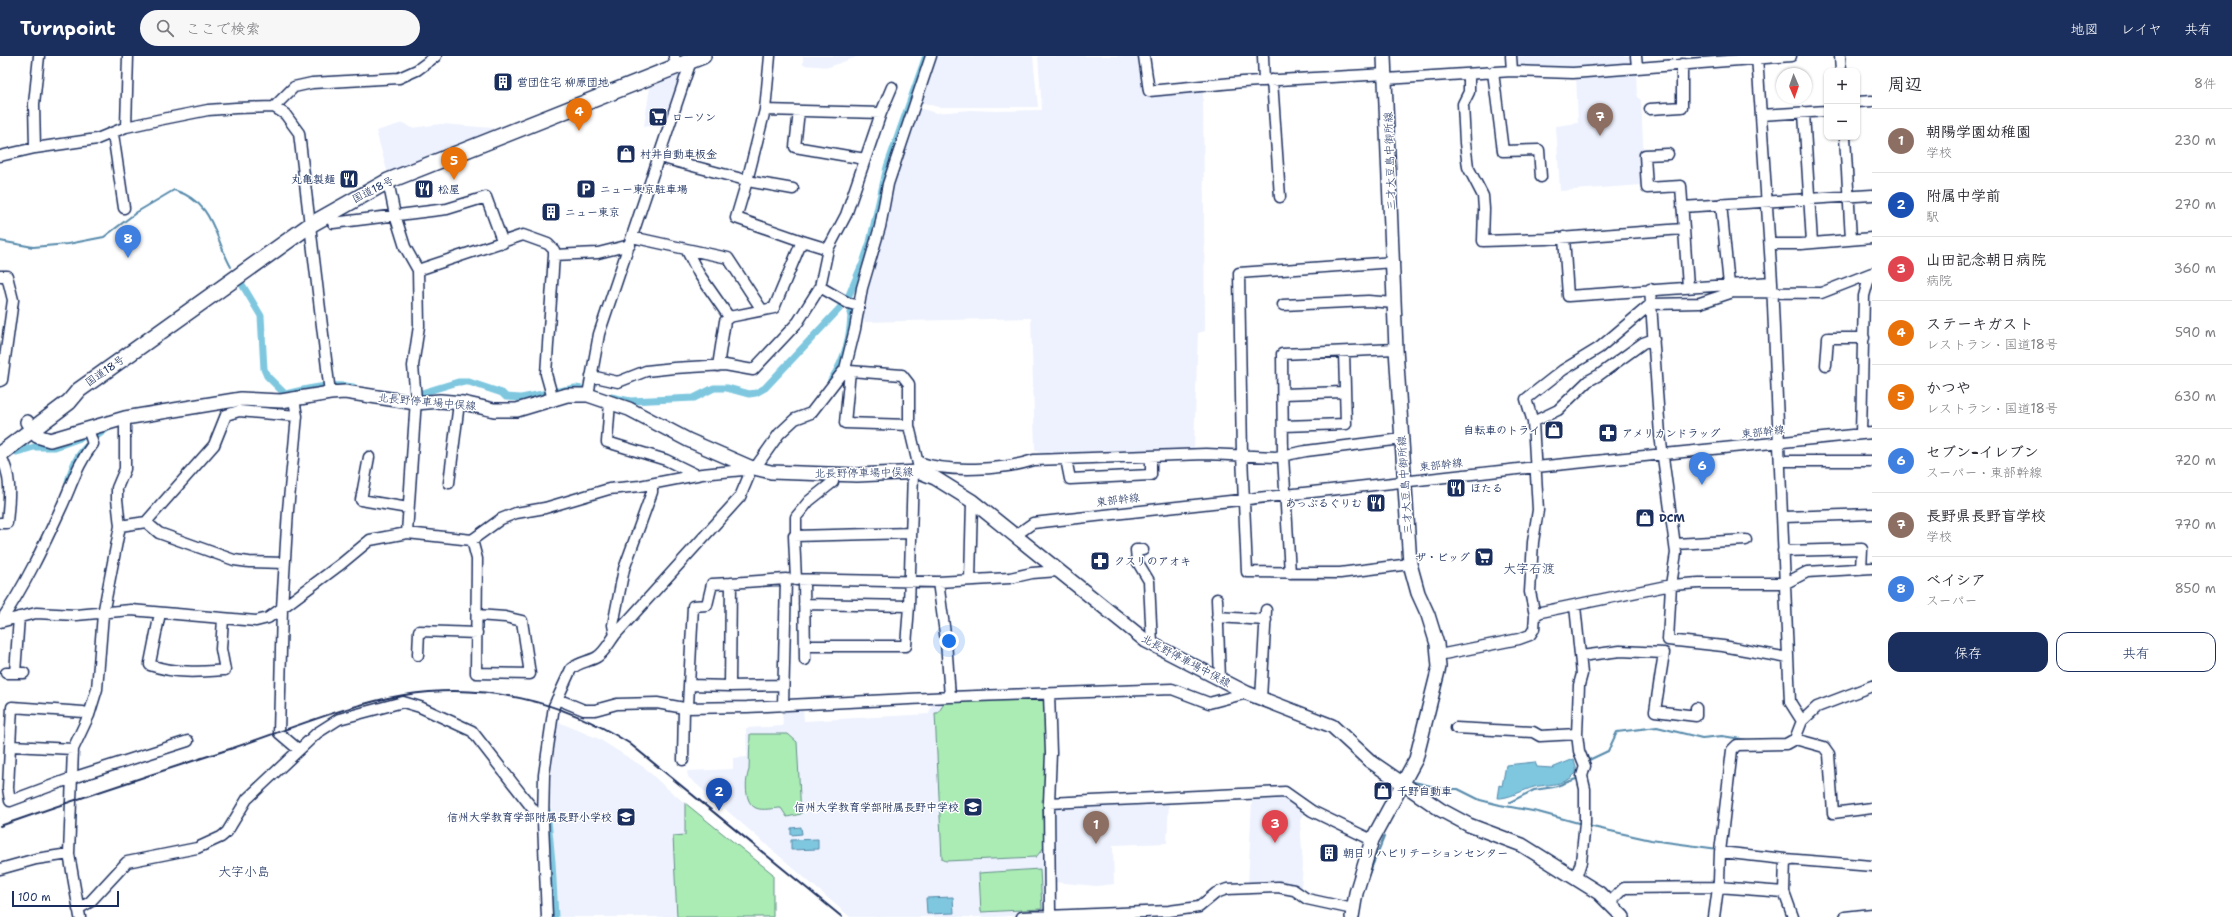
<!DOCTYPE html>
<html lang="ja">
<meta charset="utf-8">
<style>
:root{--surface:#fff;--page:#f7f7f7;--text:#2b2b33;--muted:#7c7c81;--line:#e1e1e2;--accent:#1b2f5e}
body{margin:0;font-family:"Shantell Sans","Klee One",sans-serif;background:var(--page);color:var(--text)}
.controls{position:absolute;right:12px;top:12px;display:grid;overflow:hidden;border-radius:8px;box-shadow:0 1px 3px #0004}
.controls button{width:36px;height:36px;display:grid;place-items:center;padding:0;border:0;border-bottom:1px solid var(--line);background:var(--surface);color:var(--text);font:20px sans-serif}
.compass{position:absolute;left:1776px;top:12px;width:36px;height:36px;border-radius:50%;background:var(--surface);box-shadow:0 1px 3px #0004;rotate:178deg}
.scale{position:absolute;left:12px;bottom:10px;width:107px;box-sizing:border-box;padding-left:4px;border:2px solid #1b2f5e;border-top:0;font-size:11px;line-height:14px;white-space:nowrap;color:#1b2f5e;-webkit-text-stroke:3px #fff;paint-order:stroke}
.you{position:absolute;left:949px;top:585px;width:14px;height:14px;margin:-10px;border:3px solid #fff;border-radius:50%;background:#1a73e8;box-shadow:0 0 0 6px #1a73e833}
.badge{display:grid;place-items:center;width:26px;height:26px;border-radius:50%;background:var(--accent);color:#fff;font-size:13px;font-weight:700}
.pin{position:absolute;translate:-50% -33px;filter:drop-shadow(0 1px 2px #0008)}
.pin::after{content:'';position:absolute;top:21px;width:14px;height:12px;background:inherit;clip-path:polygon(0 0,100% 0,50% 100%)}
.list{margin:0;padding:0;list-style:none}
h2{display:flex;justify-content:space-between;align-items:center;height:52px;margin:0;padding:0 16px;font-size:17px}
h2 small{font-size:13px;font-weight:400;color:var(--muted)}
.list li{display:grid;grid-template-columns:26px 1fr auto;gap:12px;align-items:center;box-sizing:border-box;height:64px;padding:0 16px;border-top:1px solid var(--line)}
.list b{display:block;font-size:15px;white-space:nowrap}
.list p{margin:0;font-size:13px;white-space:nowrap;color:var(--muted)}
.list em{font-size:13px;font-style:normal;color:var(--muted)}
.actions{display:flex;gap:8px;padding:12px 16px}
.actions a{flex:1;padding:9px 0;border:1px solid var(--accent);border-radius:12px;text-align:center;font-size:14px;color:var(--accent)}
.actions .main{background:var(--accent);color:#fff}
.icon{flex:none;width:22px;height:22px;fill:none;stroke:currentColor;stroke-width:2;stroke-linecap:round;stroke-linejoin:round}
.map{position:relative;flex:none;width:1872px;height:861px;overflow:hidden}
header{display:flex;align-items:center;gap:24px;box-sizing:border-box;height:56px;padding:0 20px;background:var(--accent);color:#fff}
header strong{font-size:19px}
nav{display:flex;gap:22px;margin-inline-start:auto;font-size:14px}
.search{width:280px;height:36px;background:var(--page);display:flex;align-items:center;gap:10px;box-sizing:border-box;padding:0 14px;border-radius:22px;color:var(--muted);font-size:15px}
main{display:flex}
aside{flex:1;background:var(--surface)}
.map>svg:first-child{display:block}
</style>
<header>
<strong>Turnpoint</strong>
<div class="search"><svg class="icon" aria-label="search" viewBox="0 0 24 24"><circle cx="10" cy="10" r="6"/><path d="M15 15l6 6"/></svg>ここで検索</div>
<nav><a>地図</a><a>レイヤ</a><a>共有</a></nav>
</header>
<main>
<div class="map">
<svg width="1872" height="861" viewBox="0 0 1872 861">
<rect width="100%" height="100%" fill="#fff"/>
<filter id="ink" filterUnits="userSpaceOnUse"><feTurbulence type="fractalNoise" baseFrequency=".025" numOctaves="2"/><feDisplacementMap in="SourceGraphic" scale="8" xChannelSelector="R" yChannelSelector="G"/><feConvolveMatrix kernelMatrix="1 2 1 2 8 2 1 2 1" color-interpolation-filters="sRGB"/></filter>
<g filter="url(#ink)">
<!-- built -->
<path fill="#eef2fe" d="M803,0H859L829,11L803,9Z
M931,0H1033L1038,51H938L917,45Z
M1038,0H1140L1145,41L1203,34L1205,275L1198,277L1194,392L1054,397H1041L1035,394L1031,262L865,266L862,263L864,240L873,219L886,169L889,137L919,52L936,57L971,54L995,55L1042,54Z
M1516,0H1633V9L1573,13L1533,11L1518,8Z
M1636,15L1637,41L1641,44L1645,127L1642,129L1560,135L1556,70L1578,67L1576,18Z
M684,17L665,72L644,70L650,31Z
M403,67L411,72L441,68L493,72L494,77L389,122L376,75Z
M1043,643L1046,740L1042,744L1049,847L1038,858L995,861H850L688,721L687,715L733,713V702L747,701L746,672L783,670L782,653L803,652L804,665L929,658L932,647Z
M556,665L599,683L645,712L664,730L773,818V861H558L550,742Z
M1279,741L1286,742L1307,755L1300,763L1303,810L1301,832L1248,829L1252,742Z
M1169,746L1167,787L1113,789L1114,828L1096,830L1054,826L1050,756L1055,751Z"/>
<!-- green -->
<path fill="#abecb4" stroke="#638e89" d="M1043,643L1046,646L1048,698L1046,740L1042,744L1045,790L1036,801L946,805L942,803L935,657H938L945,646Z
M750,678H788L797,686L801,758L787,761L781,752C774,752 762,755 756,752C744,747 745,724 749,714Z
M685,747L773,818V861H677L673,780L685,779Z
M1040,813L1042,853L981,856L979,817Z"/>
<!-- water -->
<path fill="#7ec7df" stroke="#568aab" d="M1574,703C1575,708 1578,715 1575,718C1566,730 1546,728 1534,731C1523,734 1508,743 1497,742L1499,729L1502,730L1506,709L1535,706L1537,711L1552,712Z
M801,771L802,778L791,779V772Z
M818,783V793L791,794V784Z
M953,841L954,857L927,858L926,842Z"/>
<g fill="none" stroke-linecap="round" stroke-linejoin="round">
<!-- stream -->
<path stroke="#568aab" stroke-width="2" d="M0,185L33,191L68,188L104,181L137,156L174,134C215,147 213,179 231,211
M1862,629L1872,624
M1589,704L1608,695L1617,676L1657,671L1702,682L1722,680L1748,684
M1414,726L1444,733H1458L1480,744L1500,749L1538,756L1582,768
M1510,746L1534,734L1554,731L1576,723L1578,718
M1588,770L1651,784L1718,793
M1367,823L1384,781"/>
<!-- canal -->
<path stroke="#7ec7df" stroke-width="7" d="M860,216L870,186L887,111L926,0
M243,230L261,260L264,313L267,320L285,338
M831,324C847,301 852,272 851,245
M285,338C307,333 330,327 353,331
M412,340L458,326H469L502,337L506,341L521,342L575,332L589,334
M611,341L630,345L694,342L714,332H727L749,338L756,337L765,332L840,252L849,239L861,211
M94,382L108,372
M17,396L34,391H55L83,381
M68,426C72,411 76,400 88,389
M547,754L552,806L555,861"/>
<defs>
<path id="minor" d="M674,0L677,10
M770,0L765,54L747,125L736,162L802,185
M1144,0L1149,35L1243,26L1386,18
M1263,0L1264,25
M1511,0L1512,15
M1636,0L1637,11
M1757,0L1772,226L1790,646L1802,665
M1840,0L1841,15
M1493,16L1503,95L1539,94L1541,121
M1469,18V36L1463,48L1465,87L1468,111L1483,140L1484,153L1483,185L1546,183L1683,173
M1386,23L1512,15L1573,17L1791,0
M1272,24L1280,141
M1857,46L1872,45
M274,51L294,31L312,27L399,22L417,14L436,0
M1650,53L1682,51V8
M799,55L795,91L865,103
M881,57L892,31
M1804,57L1812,187
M1761,59L1827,55
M126,71L128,0
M113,78L124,152
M1845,81L1851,183
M35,92L34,48L39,0
M1668,98L1645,99L1647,132L1681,130L1688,231
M0,100L35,92L97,83L126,71L158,64L208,54L236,52L274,51L285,58L299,77L330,337
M659,101L753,126L793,133
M388,125L395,159L405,191L418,214L419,270L413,310L416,343L407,477
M1721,148L1729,229
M1682,151L1872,139
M333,167L447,153L486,141L503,187
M632,181L686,193L699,218L729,261
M1564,181L1568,240L1772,226
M1770,188H1801L1872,182
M686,193L728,202L762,254
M1394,206L1239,217L1242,399L1247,516L1340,517L1410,508
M418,214L523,179L548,188L554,194V199
M0,220H7L13,244L2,324L0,325
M820,231L848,247L859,250
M1650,233L1660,379L1676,497L1671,529L1668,584L1723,590L1788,602
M1283,249L1368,245L1395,247
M1826,309L1828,282H1864
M718,310L725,265L729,261L774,252L802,185L828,193
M845,313L850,315L902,319L909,328V370L919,412
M850,315L845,367L909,369
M591,320L618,326L646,315L674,312L725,309L753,314L798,266L820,231L828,193L846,159L881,57L765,54
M1283,338L1344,336
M588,339L599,278L691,5
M553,343L546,318L554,199L598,197L630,189
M610,346L607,386L666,404L697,419
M1533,366L1558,354L1588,325L1599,319L1643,287L1654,283
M1283,370L1346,368L1344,296
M1861,378L1864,240L1870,218
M0,399C13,421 9,443 7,467H0
M369,401L361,444L408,452
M1066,403L1070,423L1151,419V400
M1781,405H1872
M918,406C949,417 1003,414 1034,404L1206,398L1276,401L1306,395L1402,383
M755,412L779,378L795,363L811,357L845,313L855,273L862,232L880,171L888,128L931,0
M449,427L459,347
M1784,461L1872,458
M146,466L159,477L234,504L249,506L284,507
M120,470L146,466L214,389L226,359L239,355L297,360
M1016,479L1033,467L1536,411L1872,377
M796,480V461L809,445L833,426V418
M472,484L477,503L476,617L530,618L522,565L505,561L477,559
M1675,488L1746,484
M1143,494H1136L1137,505L1149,525L1152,588
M1783,495L1862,493L1861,513
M1290,517L1283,400L1282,298L1396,293
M796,524L794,480L911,477
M804,524L805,604
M970,524L972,445
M938,526L946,585L950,641
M1217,543L1220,623
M804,548L909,550
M1575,550L1582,618L1579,629L1577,678L1579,695L1585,710L1582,720L1585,733V767L1581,806L1576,822
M282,552L341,508L370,484L407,477L472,484L501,463L516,457L545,452L609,433L640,430L702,418L743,414L750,411
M282,552L288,454L297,360L294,344
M1535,559L1541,556L1671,529L1699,527H1786L1807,516L1872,512
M1217,561L1266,564
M0,566L36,557L76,559L131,554L256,565L268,562L282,552L279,677L299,694
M0,566C25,530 44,489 62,450C72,428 78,407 93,388L88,373
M615,579L613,569L624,513L652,436V428
M805,590H906L909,550L913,416
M418,599L419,575L477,577
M1439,599L1519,583L1530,579L1534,573L1535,559L1530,536L1533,486L1538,454L1533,366L1526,343L1563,314L1599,292L1651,248L1700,247L1733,236L1821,237L1872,217
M1581,600L1620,595L1664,597L1655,655L1696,660V652
M150,607L160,557
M150,609C176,618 199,616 225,614L221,593L223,563
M6,617H24
M15,617L19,561
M689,629L730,630L731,527L786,523L938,526L1010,522L1032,517L1058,515
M730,630L783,629
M1049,638L1051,697L1049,747L1050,859
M557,643L584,654H595L617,648L657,647L684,652L747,651L950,641L1172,633L1209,647L1247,637
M1261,643L1266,554
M783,650L786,523
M89,659L83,656L12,651L8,732L10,745L72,722L188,685
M1456,672L1533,676L1540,680L1577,678
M1795,683L1824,691L1829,698L1833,757L1872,752
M11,690L73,693
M683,704L684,652L688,650L693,550L707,549L712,528L731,527
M1049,747L1285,736L1312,755L1372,784
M543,766L544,719L554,650L571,613C579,606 588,606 597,601C605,596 609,587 615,579L740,441L748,422L750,411
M1720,796L1785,803L1872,810
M1785,803L1784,836L1793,861
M0,813L36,803L69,798
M1609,847L1624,832L1718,831L1784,836
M78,853L90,846L127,806L197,792L221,781L227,776L247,743L317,677L339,663L403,646L420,651L472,675L543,766L547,861
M80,861L69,798L73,693L89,659L97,633L103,558L120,470L117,443V432L125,413V362
M1022,861L1169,855L1199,851L1216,837L1227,833L1278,831L1294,834L1307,843L1353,853
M1714,861L1719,825L1720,796L1732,694L1737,689L1786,688L1795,683L1802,665L1817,651L1872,630
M1845,861L1872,858"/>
<path id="major" d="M27,366L37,380L50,384L125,362L241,343L281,345L330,337L345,336L416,347L440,345L463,347L494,354H517L567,339H588L629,353L688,384L750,411L771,416L857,419L920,416L935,422L972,445L1146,585L1247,637L1332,670L1370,705L1441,754L1469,769L1522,789L1599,837L1623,861
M1352,861L1356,837L1372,784L1416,703L1439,611L1437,588L1428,559L1418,537L1410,508L1396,293L1384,0"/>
<path id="highway" d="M0,398L69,346L79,334L310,169L388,125L703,0"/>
</defs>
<!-- minor casing -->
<use href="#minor" stroke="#1b2f5e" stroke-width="13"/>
<!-- major casing -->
<use href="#major" stroke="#1b2f5e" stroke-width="16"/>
<!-- highway casing -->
<use href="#highway" stroke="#1b2f5e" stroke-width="18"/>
<!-- minor -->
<use href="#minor" stroke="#fff" stroke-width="10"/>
<!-- major -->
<use href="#major" stroke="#fff" stroke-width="13"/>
<!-- highway -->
<use href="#highway" stroke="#fff" stroke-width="15"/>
<!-- rail -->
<path stroke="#1b2f5e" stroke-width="2" d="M0,770C77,743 155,717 233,692C287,674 349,648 404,639C484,626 562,645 629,687L842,861"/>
</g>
</g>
<!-- icons -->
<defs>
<symbol id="building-square" viewBox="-11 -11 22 22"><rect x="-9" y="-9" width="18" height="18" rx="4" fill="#1b2f5e" stroke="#fff"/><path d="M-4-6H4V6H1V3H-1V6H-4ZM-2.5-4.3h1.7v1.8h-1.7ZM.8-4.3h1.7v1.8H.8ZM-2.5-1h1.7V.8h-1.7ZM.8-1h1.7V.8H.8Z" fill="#fff"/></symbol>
<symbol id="supermarket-square" viewBox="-11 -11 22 22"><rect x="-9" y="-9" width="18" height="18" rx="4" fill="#1b2f5e" stroke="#fff"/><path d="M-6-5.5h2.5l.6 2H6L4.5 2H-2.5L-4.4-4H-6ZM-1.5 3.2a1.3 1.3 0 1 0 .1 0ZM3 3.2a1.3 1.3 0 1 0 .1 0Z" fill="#fff"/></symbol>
<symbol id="shop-square" viewBox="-11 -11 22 22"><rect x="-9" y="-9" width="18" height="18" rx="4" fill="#1b2f5e" stroke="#fff"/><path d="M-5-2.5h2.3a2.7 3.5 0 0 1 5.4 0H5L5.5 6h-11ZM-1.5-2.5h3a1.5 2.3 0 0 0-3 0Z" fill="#fff"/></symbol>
<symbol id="restaurant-square" viewBox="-11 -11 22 22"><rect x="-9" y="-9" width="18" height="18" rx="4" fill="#1b2f5e" stroke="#fff"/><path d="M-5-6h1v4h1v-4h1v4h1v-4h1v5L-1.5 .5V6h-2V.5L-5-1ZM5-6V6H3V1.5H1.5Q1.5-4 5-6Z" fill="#fff"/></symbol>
<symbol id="parking-square" viewBox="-11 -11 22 22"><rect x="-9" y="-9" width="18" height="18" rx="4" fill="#1b2f5e" stroke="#fff"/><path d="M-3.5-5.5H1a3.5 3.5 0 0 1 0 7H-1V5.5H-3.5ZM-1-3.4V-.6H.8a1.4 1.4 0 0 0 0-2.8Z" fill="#fff"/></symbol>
<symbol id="pharmacy-square" viewBox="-11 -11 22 22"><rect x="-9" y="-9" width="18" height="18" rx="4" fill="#1b2f5e" stroke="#fff"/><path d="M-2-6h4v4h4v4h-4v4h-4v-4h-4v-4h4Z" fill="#fff"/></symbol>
<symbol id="school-square" viewBox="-11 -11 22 22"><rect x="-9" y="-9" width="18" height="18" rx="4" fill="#1b2f5e" stroke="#fff"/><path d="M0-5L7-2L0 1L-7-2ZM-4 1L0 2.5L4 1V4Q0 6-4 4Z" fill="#fff"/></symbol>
</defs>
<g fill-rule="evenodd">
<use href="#building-square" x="492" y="15" width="22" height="22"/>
<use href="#supermarket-square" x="647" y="50" width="22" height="22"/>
<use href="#shop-square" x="615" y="87" width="22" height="22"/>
<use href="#restaurant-square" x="338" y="112" width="22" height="22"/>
<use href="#restaurant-square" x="413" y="122" width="22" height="22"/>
<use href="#parking-square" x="575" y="122" width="22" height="22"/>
<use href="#building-square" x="540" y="145" width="22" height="22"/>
<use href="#shop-square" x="1543" y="363" width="22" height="22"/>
<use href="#pharmacy-square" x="1597" y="366" width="22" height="22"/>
<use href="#restaurant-square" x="1445" y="421" width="22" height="22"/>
<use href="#restaurant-square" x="1365" y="436" width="22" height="22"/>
<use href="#shop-square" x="1634" y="451" width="22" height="22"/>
<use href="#supermarket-square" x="1473" y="490" width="22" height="22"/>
<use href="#pharmacy-square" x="1089" y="494" width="22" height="22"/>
<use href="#shop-square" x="1372" y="724" width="22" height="22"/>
<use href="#school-square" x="962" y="740" width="22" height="22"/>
<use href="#school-square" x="615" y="750" width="22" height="22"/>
<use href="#building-square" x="1318" y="786" width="22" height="22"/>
</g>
<g text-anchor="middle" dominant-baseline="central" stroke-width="3" stroke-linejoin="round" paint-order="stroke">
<!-- poi labels -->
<g font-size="11" font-weight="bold" fill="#1b2f5e" stroke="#fff" text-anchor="start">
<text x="517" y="26">営団住宅 柳原団地</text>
<text x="672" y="61">ローソン</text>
<text x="640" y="98">村井自動車板金</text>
<text x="335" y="123" text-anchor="end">丸亀製麺</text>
<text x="438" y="133">松屋</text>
<text x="600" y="133">ニュー東京駐車場</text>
<text x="565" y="156">ニュー東京</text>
<text x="1540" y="374" text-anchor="end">自転車のトライ</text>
<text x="1622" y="377">アメリカンドラッグ</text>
<text x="1470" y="432">ほたる</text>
<text x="1362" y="447" text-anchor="end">あっぷるぐりむ</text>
<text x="1659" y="462">DCM</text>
<text x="1470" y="501" text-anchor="end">ザ・ビッグ</text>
<text x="1114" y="505">クスリのアオキ</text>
<text x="1397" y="735">千野自動車</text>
<text x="959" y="751" text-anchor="end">信州大学教育学部附属長野中学校</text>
<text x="612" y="761" text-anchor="end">信州大学教育学部附属長野小学校</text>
<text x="1343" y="797">朝日リハビリテーションセンター</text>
</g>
<!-- street labels -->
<g font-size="11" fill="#1b2f5e" stroke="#fff">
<text transform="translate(1390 105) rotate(-92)">三才大豆島中御所線</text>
<text transform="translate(373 134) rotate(-27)">国道18号</text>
<text transform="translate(105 315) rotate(-35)">国道18号</text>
<text transform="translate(427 346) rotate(5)">北長野停車場中俣線</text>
<text transform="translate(1763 376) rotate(-6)">東部幹線</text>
<text transform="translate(1441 409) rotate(-6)">東部幹線</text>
<text transform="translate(864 417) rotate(-1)">北長野停車場中俣線</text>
<text transform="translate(1405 429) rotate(-94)">三才大豆島中御所線</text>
<text transform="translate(1118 444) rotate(-7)">東部幹線</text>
<text transform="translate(1186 605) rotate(28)">北長野停車場中俣線</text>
</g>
<!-- quarter labels -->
<g font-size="13" fill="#1b2f5e" stroke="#fff">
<text x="1529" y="512">大字石渡</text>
<text x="244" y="815">大字小島</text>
</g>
</g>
</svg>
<div class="controls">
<button>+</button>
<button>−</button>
</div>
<svg class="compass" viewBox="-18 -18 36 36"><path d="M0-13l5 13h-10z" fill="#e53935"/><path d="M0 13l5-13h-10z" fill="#7c7c81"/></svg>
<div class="scale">100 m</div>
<div class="you"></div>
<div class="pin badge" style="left:1096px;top:788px;background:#8d6e63">1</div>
<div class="pin badge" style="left:719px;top:755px;background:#1a4fb4">2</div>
<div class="pin badge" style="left:1275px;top:787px;background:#e0444e">3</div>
<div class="pin badge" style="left:579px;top:75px;background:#e8710a">4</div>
<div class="pin badge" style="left:454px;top:124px;background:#e8710a">5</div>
<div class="pin badge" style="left:1702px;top:429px;background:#3f7fe0">6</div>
<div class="pin badge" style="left:1600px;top:80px;background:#8d6e63">7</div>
<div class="pin badge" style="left:128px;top:202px;background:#3f7fe0">8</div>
</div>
<aside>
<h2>周辺<small>8件</small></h2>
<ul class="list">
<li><span class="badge" style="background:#8d6e63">1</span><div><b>朝陽学園幼稚園</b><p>学校</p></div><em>230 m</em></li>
<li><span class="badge" style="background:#1a4fb4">2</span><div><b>附属中学前</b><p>駅</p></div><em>270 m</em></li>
<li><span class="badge" style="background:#e0444e">3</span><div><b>山田記念朝日病院</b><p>病院</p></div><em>360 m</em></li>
<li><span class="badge" style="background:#e8710a">4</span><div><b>ステーキガスト</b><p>レストラン · 国道18号</p></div><em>590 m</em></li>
<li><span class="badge" style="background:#e8710a">5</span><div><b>かつや</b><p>レストラン · 国道18号</p></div><em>630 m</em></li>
<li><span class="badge" style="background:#3f7fe0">6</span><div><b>セブン-イレブン</b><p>スーパー · 東部幹線</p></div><em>720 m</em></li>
<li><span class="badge" style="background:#8d6e63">7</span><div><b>長野県長野盲学校</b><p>学校</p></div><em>770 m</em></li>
<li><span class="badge" style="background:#3f7fe0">8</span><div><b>ベイシア</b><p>スーパー</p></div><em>850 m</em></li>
</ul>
<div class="actions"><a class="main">保存</a><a>共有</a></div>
</aside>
</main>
